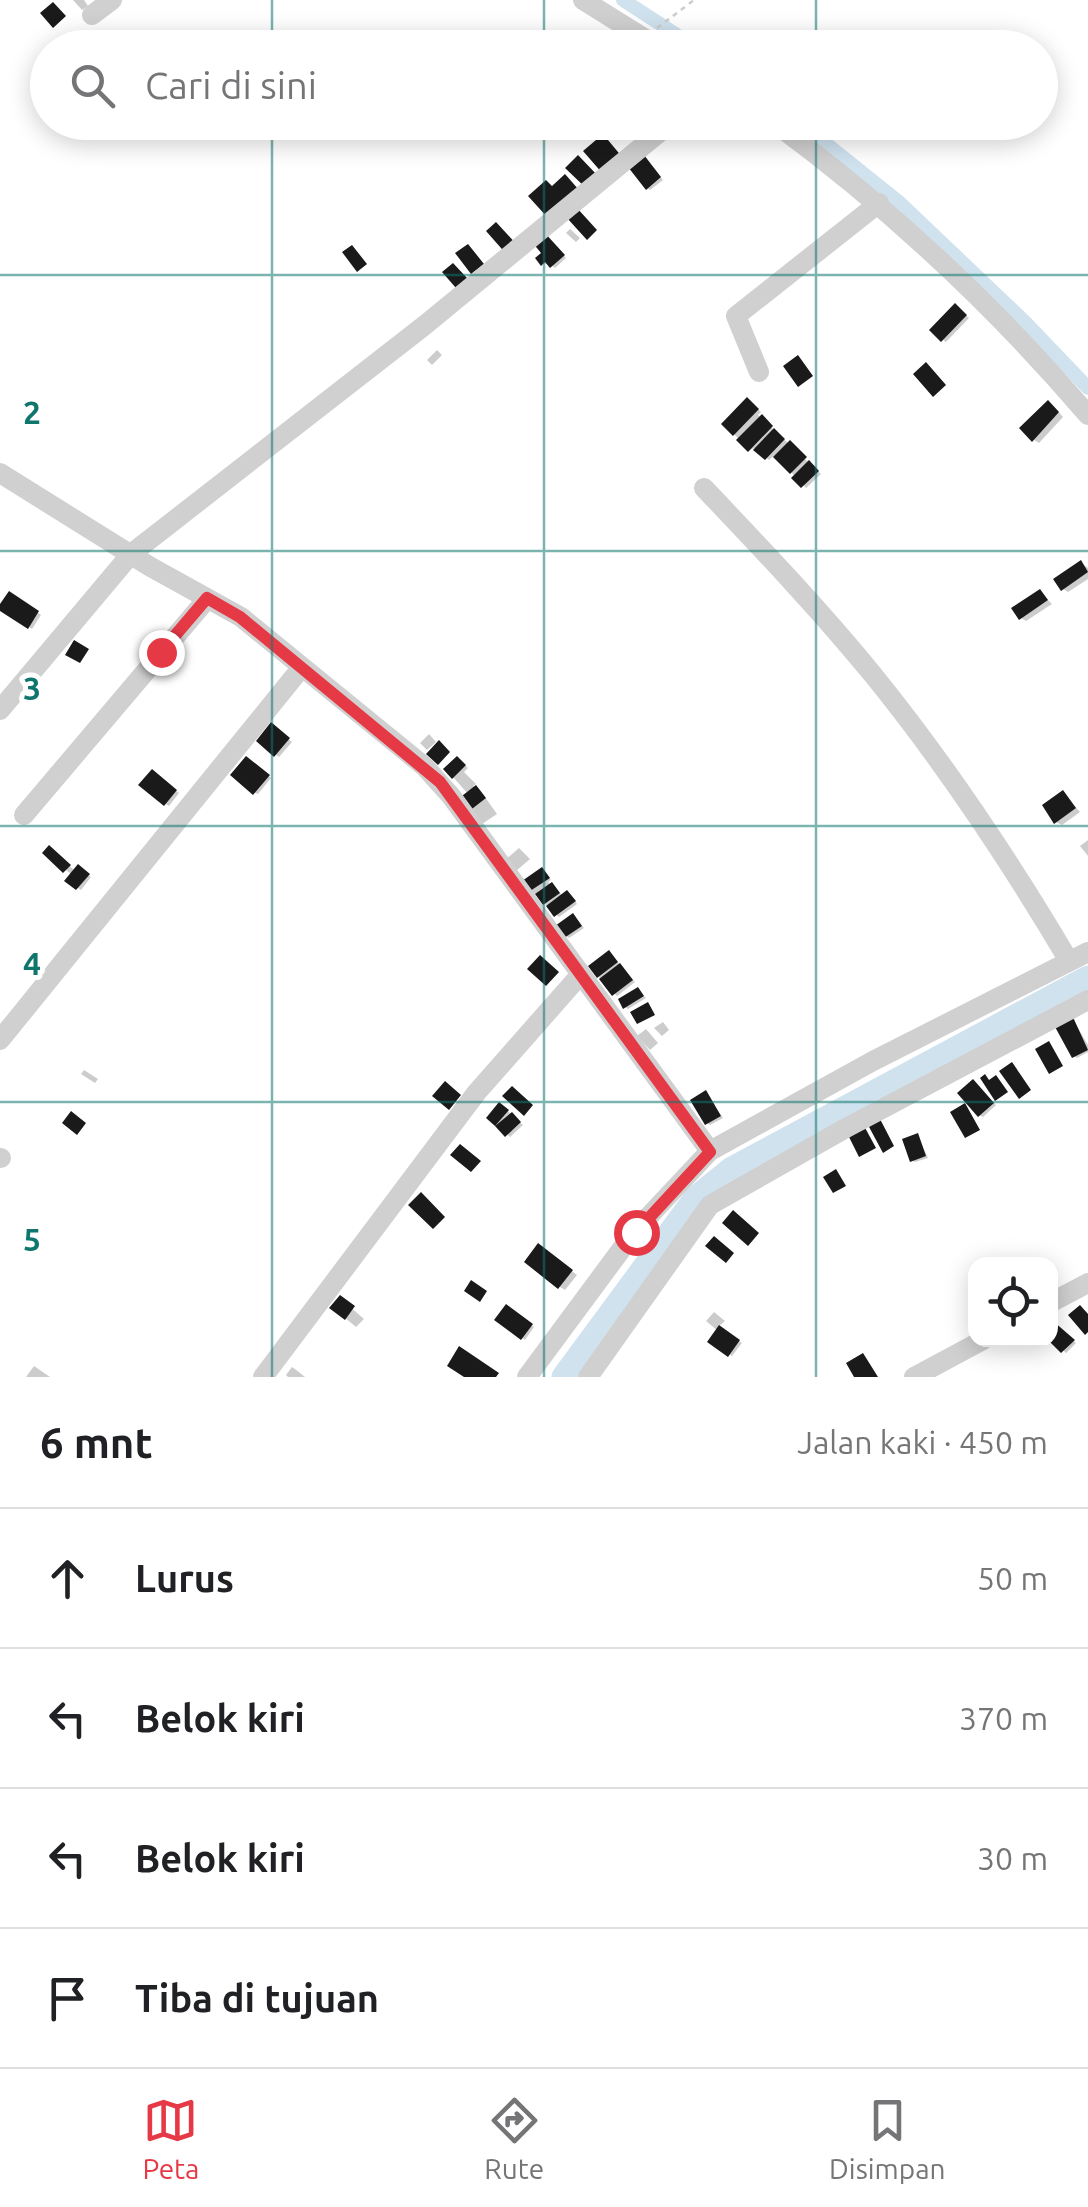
<!DOCTYPE html>
<html lang="id">
<meta charset="utf-8">
<style>
:root{--surface:#fff;--page:#f6f6f6;--text:#202124;--muted:#757577;--line:#e0e0e0;--accent:#e63946}
body{margin:0;font-family:Ubuntu,sans-serif;background:var(--page);color:var(--text)}
.controls{position:absolute;right:30px;bottom:30px;display:grid;overflow:hidden;border-radius:20px;box-shadow:0 5px 25px #0003}
.controls button{width:90px;height:90px;display:grid;place-items:center;padding:0;border:0;border-bottom:2px solid var(--line);background:var(--surface);color:var(--text);font:50px sans-serif}
.stop{position:absolute;width:30px;height:30px;margin:-22px;border:8px solid #e63946;border-radius:50%;background:#fff}
.stop.end{background:#e63946;border-color:#fff;box-shadow:0 2px 10px #0008}
.list{margin:0;padding:0;list-style:none}
h2{display:flex;justify-content:space-between;align-items:center;height:130px;margin:0;padding:0 40px;font-size:42px}
h2 small{font-size:32px;font-weight:400;color:var(--muted)}
.list li{display:grid;grid-template-columns:65px 1fr auto;gap:30px;align-items:center;box-sizing:border-box;height:140px;padding:0 40px;border-top:2px solid var(--line)}
.list b{display:block;font-size:38px;white-space:nowrap}
.list em{font-size:32px;font-style:normal;color:var(--muted)}
.icon{flex:none;width:55px;height:55px;fill:none;stroke:currentColor;stroke-width:2;stroke-linecap:round;stroke-linejoin:round}
.map{position:relative;flex:none;width:1088px;height:1377px;overflow:hidden}
.search{position:absolute;background:var(--surface);box-shadow:0 5px 25px #0003;left:30px;right:30px;top:30px;height:110px;display:flex;align-items:center;gap:25px;box-sizing:border-box;padding:0 35px;border-radius:55px;color:var(--muted);font-size:38px}
.sheet{height:690px;background:var(--surface)}
nav{display:flex;justify-content:space-around;align-items:center;box-sizing:border-box;height:140px;border-top:2px solid var(--line);background:var(--surface);font-size:28px;color:var(--muted)}
nav a{display:grid;justify-items:center;gap:5px}
nav .on{color:var(--accent)}
.map>svg:first-child{display:block}
</style>
<div class="map">
<svg width="1088" height="1377" viewBox="0 0 1088 1377">
<rect width="100%" height="100%" fill="#fff"/>
<!-- shadow -->
<path fill="#0003" d="M73,0H84L88,6L82,10Z
M697,122H729L714,138Z
M647,160L663,180L650,190L647,188Z
M570,229L580,238L576,242L566,233Z
M548,237L566,258L555,268L549,263L543,264Z
M958,308L969,318L946,342L943,340Z
M437,350L442,355L432,365L427,360Z
M750,402L761,412L758,415L821,474L806,488L775,455L769,460L755,448L749,450L734,434Z
M1054,407L1063,417L1039,443L1034,440Z
M1081,563L1088,568V579L1068,592L1063,589Z
M1040,592L1052,604L1026,621L1021,618Z
M10,594L41,615L32,629L0,608Z
M275,728L292,742L279,757L276,755Z
M429,734L436,742L427,750L420,743Z
M246,759L271,778L258,794L255,793Z
M461,761L468,768L464,772L476,784L473,786L480,790L497,814L482,824L462,799L468,794L453,777Z
M156,774L179,793L169,806L166,804Z
M1063,793L1080,812L1062,825L1056,822Z
M1088,840V856L1080,846Z
M519,848L530,859L516,871L505,860Z
M53,850L75,871L78,867L91,877L81,890L68,881L72,875L45,853Z
M542,870L551,880L548,882L563,896L571,895L577,904L559,917L531,890Z
M574,916L584,928L569,938L566,936Z
M610,953L635,982L617,996L598,976Z
M638,990L646,998L628,1009L625,1007Z
M1072,1018L1088,1045V1052L1077,1058L1074,1056Z
M663,1022L669,1030L662,1036L654,1028Z
M646,1029L658,1043L650,1050L637,1036Z
M84,1070L98,1079L95,1083L81,1074Z
M977,1084L996,1105L983,1117L979,1115Z
M706,1093L723,1118L710,1125L707,1123Z
M503,1107L523,1125L510,1137L489,1118Z
M918,1136L928,1158L915,1162L912,1160Z
M544,1250L577,1275L565,1290L560,1287Z
M340,1298L364,1319L356,1327L333,1308Z
M506,1307L534,1327L525,1340L497,1319Z
M714,1312L725,1321L718,1327L742,1343L732,1356L711,1341L718,1331L706,1321Z
M1053,1324L1076,1343L1066,1353L1050,1338Z
M34,1366L37,1368L50,1377H26Z
M292,1367L295,1369L305,1377H288L286,1375Z"/>
<g fill="none" stroke-linecap="round" stroke-linejoin="round">
<!-- canal -->
<path stroke="#cfe2ee" stroke-width="14" d="M623,0L697,48
M799,122L900,203L1026,323L1088,388"/>
<!-- river -->
<path stroke="#cfe2ee" stroke-width="25" d="M564,1377L696,1198L732,1169L1088,978"/>
</g>
<!-- building -->
<path fill="#1a1a1a" d="M53,2L66,16L53,28L40,13Z
M603,134L623,158L603,174L583,151Z
M578,155L599,177L587,189L565,168Z
M644,155L661,177L646,190L628,167Z
M565,174L579,190L548,218L528,196L546,180L552,186Z
M577,208L597,230L587,240L567,218Z
M496,222L519,247L508,256L486,231Z
M544,232L565,255L550,268L545,262L541,266L535,258L541,253L532,242Z
M468,244L484,264L471,274L455,253Z
M352,245L367,264L357,272L342,252Z
M453,263L467,278L456,288L442,272Z
M955,303L967,315L941,342L929,330Z
M798,355L813,376L798,387L783,366Z
M926,362L946,385L933,397L913,374Z
M747,397L759,409L733,436L721,424Z
M1048,400L1059,412L1032,442L1019,428Z
M762,414L773,426L748,452L736,440Z
M774,428L785,439L765,460L753,450Z
M790,440L807,457L790,474L773,457Z
M809,460L819,471L801,488L791,478Z
M1081,560L1088,572L1061,591L1053,579Z
M1040,589L1048,600L1019,620L1011,608Z
M9,591L39,611L28,629L0,611V604Z
M74,640L89,649L80,663L65,655Z
M271,722L290,738L274,757L256,741Z
M439,740L450,752L438,765L426,754Z
M246,756L270,775L253,795L230,775Z
M457,756L466,765L452,779L443,769Z
M152,769L177,790L164,806L138,785Z
M476,785L486,798L468,812L458,799Z
M1063,790L1076,808L1054,824L1042,805Z
M49,845L71,865L63,873L42,853Z
M78,864L90,874L76,890L64,881Z
M542,867L550,878L530,891L522,881Z
M552,882L560,893L543,905L535,894Z
M567,890L576,901L554,917L546,906Z
M573,913L582,926L564,938L555,926Z
M609,950L618,962L597,978L588,966Z
M540,955L559,972L546,986L527,969Z
M620,963L633,980L612,996L599,979Z
M638,987L644,996L623,1009L618,999Z
M648,1002L655,1015L637,1024L630,1012Z
M1072,1015L1088,1050L1072,1058L1054,1025Z
M1049,1041L1063,1066L1049,1074L1035,1049Z
M1012,1062L1031,1090L1019,1099L999,1071Z
M985,1074L989,1080L996,1075L1008,1092L995,1101L980,1078Z
M973,1079L994,1103L978,1117L957,1093Z
M445,1081L461,1095L449,1110L432,1096Z
M512,1086L533,1105L524,1116L502,1096Z
M706,1090L721,1116L705,1125L690,1100Z
M499,1102L509,1110L495,1126L486,1118Z
M965,1103L980,1130L965,1138L950,1112Z
M71,1111L86,1123L77,1135L62,1123Z
M512,1112L521,1122L505,1137L495,1126Z
M880,1119L894,1146L883,1153L868,1125Z
M863,1124L876,1148L859,1157L847,1133Z
M918,1133L926,1156L910,1162L902,1139Z
M460,1144L481,1161L471,1172L450,1155Z
M836,1169L846,1186L833,1193L823,1177Z
M421,1192L445,1217L433,1229L408,1205Z
M733,1210L759,1233L748,1246L722,1223Z
M714,1236L734,1253L726,1263L705,1246Z
M538,1243L573,1270L558,1289L524,1262Z
M471,1280L487,1291L480,1302L464,1291Z
M340,1295L355,1306L345,1320L329,1308Z
M506,1304L533,1324L521,1340L494,1320Z
M1080,1305L1088,1314V1332L1085,1335L1068,1315Z
M1053,1321L1075,1340L1061,1353L1050,1342Z
M719,1325L740,1340L728,1357L707,1342Z
M459,1346L499,1373L496,1377H464L447,1366Z
M863,1353L878,1377H854L846,1363Z"/>
<g fill="none" stroke-linecap="round" stroke-linejoin="round">
<!-- path -->
<path stroke="#cdcdcd" stroke-width="2.5" stroke-dasharray="5 5" stroke-linecap="butt" d="M657,28L694,0"/>
<!-- minor -->
<path stroke="#d0d0d0" stroke-width="20" d="M583,0L660,48
M92,15L112,0
M773,122C890,208 994,305 1088,415
M759,372L736,316L879,203
M0,473L149,566L241,617L425,767L451,796L710,1151
M704,488C762,549 820,610 874,676C946,765 1011,863 1069,961
M0,710L131,554L425,325L672,122
M24,815L207,599
M0,1040L302,667
M0,1158H1
M1050,1303L1088,1283
M263,1377L477,1092L581,974
M527,1377L635,1231L710,1151L873,1061L1088,952
M588,1377L710,1205L846,1128L1088,1000
M914,1377L983,1340"/>
</g>
<g fill="none" stroke-linecap="round" stroke-linejoin="round">
<!-- route -->
<path stroke="#e63946" stroke-width="12" d="M161,652L207,598L240,617L440,782L710,1152L636,1232"/>
</g>
<!-- grid -->
<path fill="none" stroke="#0f766e" stroke-width="2.5" stroke-opacity="0.55" d="M272,0V48M544,0V48M816,0V48M272,122V1377M544,122V1377M816,122V1377M0,275H1088M0,551H1088M0,826H1088M0,1102H1088"/>
<g font-size="32" text-anchor="middle" font-weight="bold" fill="#0f766e" stroke="#fff" stroke-width="10" stroke-linejoin="round" paint-order="stroke">
<text x="32" y="424">2</text>
<text x="32" y="700">3</text>
<text x="32" y="975">4</text>
<text x="32" y="1251">5</text>
</g>
</svg>
<div class="controls">
<button><svg class="icon" aria-label="locate" viewBox="0 0 24 24"><circle cx="12" cy="12" r="6"/><path d="M12 2v4M12 18v4M2 12h4M18 12h4"/></svg></button>
</div>
<div class="stop" style="left:636px;top:1232px"></div>
<div class="stop end" style="left:161px;top:652px"></div>
<div class="search"><svg class="icon" aria-label="search" viewBox="0 0 24 24"><circle cx="10" cy="10" r="6"/><path d="M15 15l6 6"/></svg>Cari di sini</div>
</div>
<section class="sheet">
<h2>6 mnt<small>Jalan kaki · 450 m</small></h2>
<ul class="list">
<li><svg class="icon" aria-label="ahead" viewBox="0 0 24 24"><path d="M12 20V5M6 11l6-6 6 6"/></svg><div><b>Lurus</b></div><em>50 m</em></li>
<li><svg class="icon" aria-label="left" viewBox="0 0 24 24"><path d="M17 20v-9H6M10 6l-5 5 5 5"/></svg><div><b>Belok kiri</b></div><em>370 m</em></li>
<li><svg class="icon" aria-label="left" viewBox="0 0 24 24"><path d="M17 20v-9H6M10 6l-5 5 5 5"/></svg><div><b>Belok kiri</b></div><em>30 m</em></li>
<li><svg class="icon" aria-label="arrive" viewBox="0 0 24 24"><path d="M6 21V4h12l-3 4 3 4H6"/></svg><div><b>Tiba di tujuan</b></div></li>
</ul>
</section>
<nav>
<a class="on"><svg class="icon" aria-label="map" viewBox="0 0 24 24"><path d="M3 6l6-2 6 2 6-2v14l-6 2-6-2-6 2zM9 4v14M15 6v14"/></svg>Peta</a>
<a><svg class="icon" aria-label="directions" viewBox="0 0 24 24"><path d="M12 3l9 9-9 9-9-9zM9 14v-3h6M13 9l2 2-2 2"/></svg>Rute</a>
<a><svg class="icon" aria-label="saved" viewBox="0 0 24 24"><path d="M7 4h10v16l-5-4-5 4z"/></svg>Disimpan</a>
</nav>
